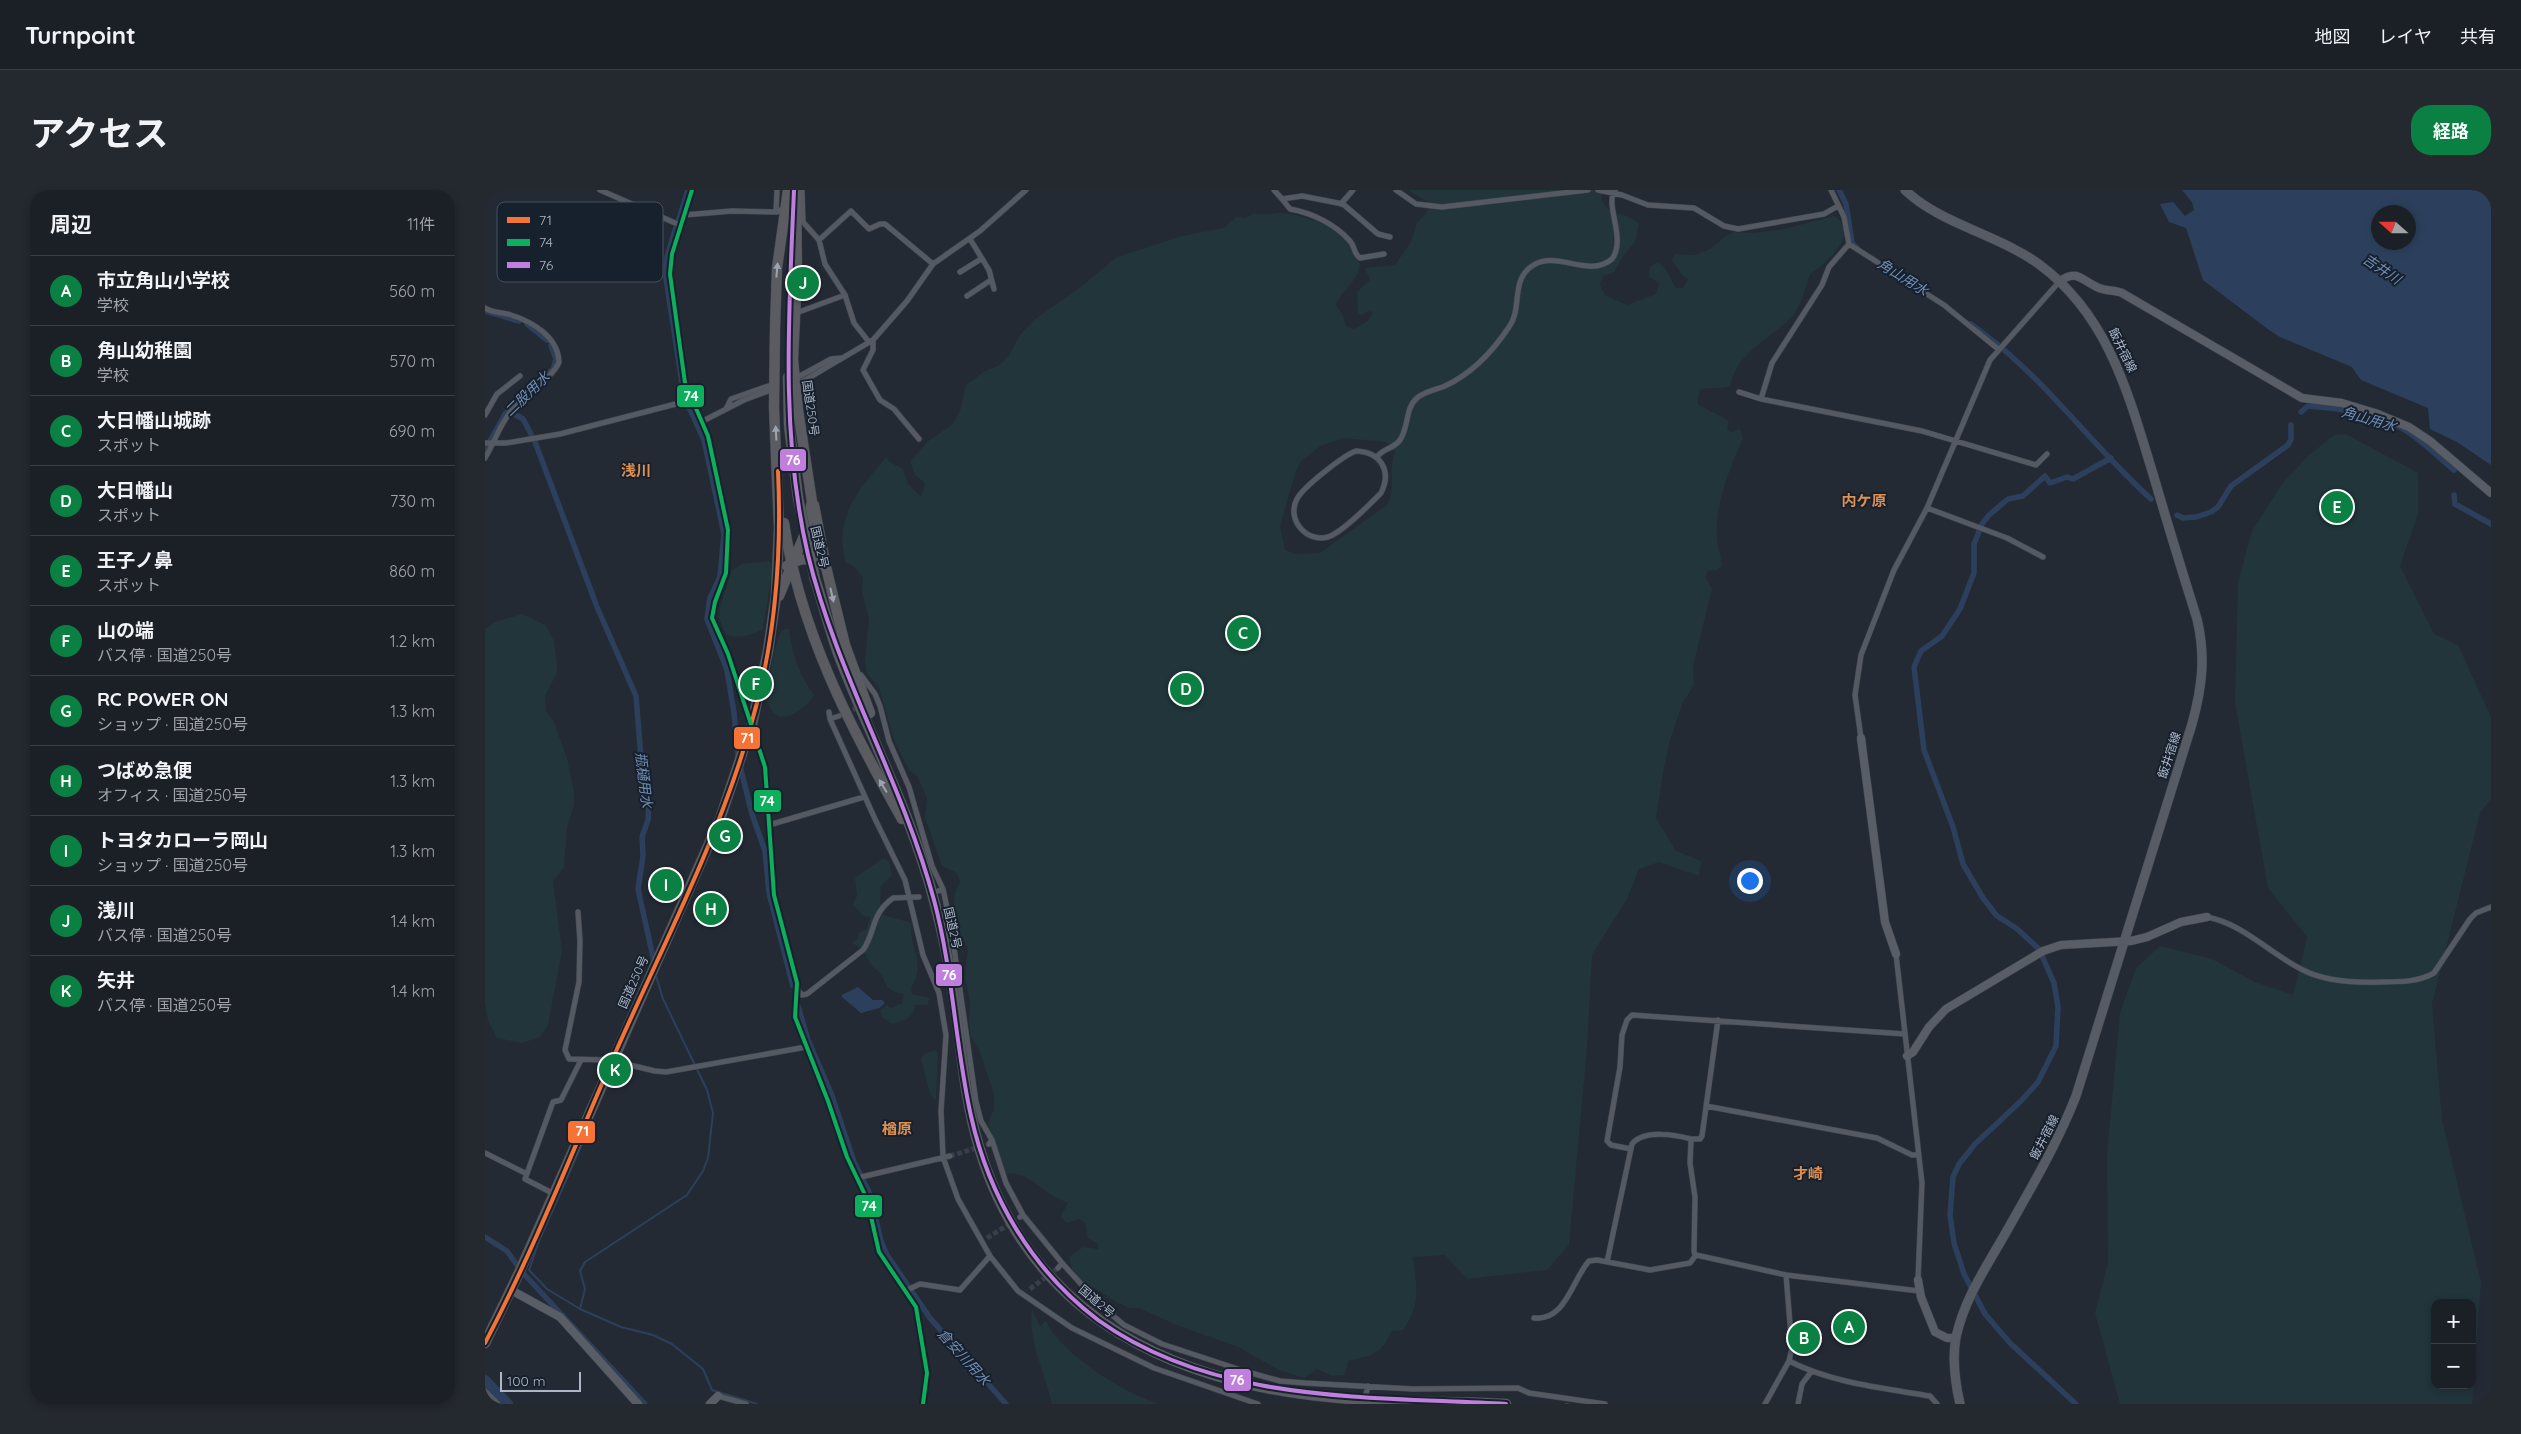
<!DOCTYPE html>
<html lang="ja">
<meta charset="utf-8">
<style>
:root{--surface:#1b2027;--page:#24282f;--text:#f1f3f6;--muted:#a0a3a7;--line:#393e44;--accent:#0b8043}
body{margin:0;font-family:Quicksand,"Noto Sans JP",sans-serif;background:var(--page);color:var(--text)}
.controls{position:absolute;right:15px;bottom:15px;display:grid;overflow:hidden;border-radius:10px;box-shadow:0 2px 8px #0003}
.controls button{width:45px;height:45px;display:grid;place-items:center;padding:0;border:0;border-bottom:1px solid var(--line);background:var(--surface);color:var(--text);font:25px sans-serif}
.compass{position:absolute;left:1886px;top:15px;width:45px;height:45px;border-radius:50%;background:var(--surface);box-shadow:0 2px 8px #0003;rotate:291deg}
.scale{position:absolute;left:15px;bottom:12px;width:81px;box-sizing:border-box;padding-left:5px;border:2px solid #acb6c7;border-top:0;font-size:14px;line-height:18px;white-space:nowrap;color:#acb6c7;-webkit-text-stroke:4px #17212e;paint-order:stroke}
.you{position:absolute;left:1264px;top:690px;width:18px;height:18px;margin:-12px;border:4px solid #fff;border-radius:50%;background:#1a73e8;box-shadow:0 0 0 8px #1a73e833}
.badge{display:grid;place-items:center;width:32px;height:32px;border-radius:50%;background:var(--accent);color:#fff;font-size:16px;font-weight:700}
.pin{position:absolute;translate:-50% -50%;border:2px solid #fff;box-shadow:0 1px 5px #0006}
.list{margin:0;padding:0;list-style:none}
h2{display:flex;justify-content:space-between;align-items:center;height:65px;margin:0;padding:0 20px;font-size:21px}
h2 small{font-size:16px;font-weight:400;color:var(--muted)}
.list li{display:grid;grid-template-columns:32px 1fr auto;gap:15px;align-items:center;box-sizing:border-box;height:70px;padding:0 20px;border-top:1px solid var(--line)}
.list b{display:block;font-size:19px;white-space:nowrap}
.list p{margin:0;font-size:16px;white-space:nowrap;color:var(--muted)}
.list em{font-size:16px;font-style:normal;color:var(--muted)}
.map{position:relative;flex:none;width:2006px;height:1214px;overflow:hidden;border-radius:20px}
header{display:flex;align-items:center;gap:30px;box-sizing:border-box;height:70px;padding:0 25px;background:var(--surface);border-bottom:1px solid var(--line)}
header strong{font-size:24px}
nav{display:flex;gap:28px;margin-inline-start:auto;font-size:18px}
.intro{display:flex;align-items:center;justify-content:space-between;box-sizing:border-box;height:120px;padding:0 30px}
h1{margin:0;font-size:35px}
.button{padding:12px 22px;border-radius:20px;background:var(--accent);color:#fff;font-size:18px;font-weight:700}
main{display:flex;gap:30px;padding:0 30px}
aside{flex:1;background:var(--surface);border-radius:20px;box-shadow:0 2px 8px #0003}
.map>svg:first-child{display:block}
</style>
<header>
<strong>Turnpoint</strong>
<nav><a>地図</a><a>レイヤ</a><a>共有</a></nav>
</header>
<div class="intro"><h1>アクセス</h1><a class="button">経路</a></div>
<main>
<aside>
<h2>周辺<small>11件</small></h2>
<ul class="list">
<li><span class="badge">A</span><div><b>市立角山小学校</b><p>学校</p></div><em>560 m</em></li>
<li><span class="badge">B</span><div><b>角山幼稚園</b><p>学校</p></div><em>570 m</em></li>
<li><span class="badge">C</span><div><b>大日幡山城跡</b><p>スポット</p></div><em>690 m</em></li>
<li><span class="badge">D</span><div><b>大日幡山</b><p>スポット</p></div><em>730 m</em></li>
<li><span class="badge">E</span><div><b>王子ノ鼻</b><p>スポット</p></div><em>860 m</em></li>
<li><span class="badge">F</span><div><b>山の端</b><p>バス停 · 国道250号</p></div><em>1.2 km</em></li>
<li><span class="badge">G</span><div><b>RC POWER ON</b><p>ショップ · 国道250号</p></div><em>1.3 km</em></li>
<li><span class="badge">H</span><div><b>つばめ急便</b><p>オフィス · 国道250号</p></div><em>1.3 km</em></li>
<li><span class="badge">I</span><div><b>トヨタカローラ岡山</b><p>ショップ · 国道250号</p></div><em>1.3 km</em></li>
<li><span class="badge">J</span><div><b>浅川</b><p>バス停 · 国道250号</p></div><em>1.4 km</em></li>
<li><span class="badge">K</span><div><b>矢井</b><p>バス停 · 国道250号</p></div><em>1.4 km</em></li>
</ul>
</aside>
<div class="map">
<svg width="2006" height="1214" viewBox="0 0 2006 1214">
<rect width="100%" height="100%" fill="#242a34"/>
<!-- green -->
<path fill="#21353a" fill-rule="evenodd" d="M922,0H1118L1116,10L1125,21L1144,27L1154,33L1150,52L1138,66L1129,82L1118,86L1115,95L1120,105L1142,115L1171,104L1174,93L1164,87L1165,77L1173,72L1179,77L1191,98H1198L1203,89L1197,85L1187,70L1190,64L1210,65L1225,59L1242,45L1250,42L1267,43L1295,40L1349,26L1355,30C1356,34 1359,40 1359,45C1358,56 1336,79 1326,83C1319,97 1318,113 1308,125C1287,149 1251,162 1245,196C1237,200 1226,196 1215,200L1212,213C1215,217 1236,225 1244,231L1242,238L1246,242L1255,239L1258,248C1245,278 1229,315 1232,349C1233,358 1236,367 1237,376L1232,380L1223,381L1220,387L1227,399L1208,476L1209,495L1197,514L1185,550L1178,582L1171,628L1191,661L1216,671L1214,686L1174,672L1154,679L1142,709L1107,765L1102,858L1084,1055L1062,1080L982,1089L960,1065L928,1067C932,1096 936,1115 918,1140L907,1141C895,1165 888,1165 863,1171L860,1185L847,1186L832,1179L819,1188L794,1180L753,1157L689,1134L654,1118H644L629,1111L610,1098L603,1099L587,1079L584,1067L598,1057L613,1059V1054L603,1048L600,1033L595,1029L581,1033L576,1026L583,1013C577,1010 571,1008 565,1004C549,994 540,981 519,984C513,967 510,950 503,934L509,919V904L495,862L486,847L484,831L485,812L480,788L483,758L471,737L469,705L475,692L472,683L457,676L440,627L442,609L433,587L424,580L409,550L394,498L382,484L380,469L384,430L377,401L378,387L370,377L361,373C347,328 375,298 402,266L403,271L418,279L423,294L436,307L440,293L430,285L425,272L442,252L468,234L475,221L481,195L500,181L513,176L523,167L535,145L549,130L597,96L632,67L697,46L739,38L751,27L760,28L769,23C780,26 788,23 799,23C819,25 857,38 867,57C870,63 870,68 875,74C875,89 854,103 851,115L857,124L861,136L869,139L883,131L888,123L885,121L876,125L873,123L872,102L885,90L880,78L910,75L926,52L932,33L942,22L944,12ZM859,248L901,252L910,262C903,280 911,297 903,314L835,363L810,364L800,360L795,336L810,284L816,271L837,255Z
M1861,244L1933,283V324L1915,376L1949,444L1973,455L2006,527V609L1995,623L1947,814L1957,930L1996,1092L1987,1214H1635L1610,1123L1623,1072L1622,965L1635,823L1651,778L1675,756L1727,769L1770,792L1808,805L1822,747L1783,698L1750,513L1753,392L1767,341L1797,294L1823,266L1849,245ZM1950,1113H1987V1195H1950Z
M285,371L287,384L278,439C267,445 254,449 241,445L234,428L235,417L247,380L257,374Z
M37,424L61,435L69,451L72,475V483L60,506L61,521L68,530L82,568L89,602V615L82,638L79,677L68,691L77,761L63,835L55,847L37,853L12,848L3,830L0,812V439L10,432Z
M299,439H304C308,467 313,482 329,505C324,515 301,534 290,524C286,521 284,514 281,510C284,494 288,448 299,439Z
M398,668L404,671L407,685L396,696L395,711L398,725L427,733C422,757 443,772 426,798L427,804L444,808L443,815H430C428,829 419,831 407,834L397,827L395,820L402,815L406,818L417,813L419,804L410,802L403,798L396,784L387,776L377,759L367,753L372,749L375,742L381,740L386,727L378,726L368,714L372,706L370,688Z
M450,860L453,863L451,910L445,904L436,868L439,864Z
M547,1120L555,1136L561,1131C577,1165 639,1203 675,1214H567C560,1183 543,1152 547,1120Z"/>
<!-- water -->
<path fill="#2c405d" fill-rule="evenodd" d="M1697,0H1993L2006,10V275L1972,252L1945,239L1943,218L1876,190L1867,177L1795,147L1784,140L1718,90L1701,38L1684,32L1675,14L1688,12L1700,26L1709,20L1707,12ZM1894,22H1924V52H1894Z
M373,797L388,810H397L400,813L394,818L376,823L357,807V805Z"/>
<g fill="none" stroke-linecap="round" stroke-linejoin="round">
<!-- stream -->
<path stroke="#2c405d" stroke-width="2" d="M102,943L54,1051L44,1080L62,1099L95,1119L136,1137L168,1145L187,1154L218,1179L227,1200L272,1214
M95,1119L100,1099L95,1081L100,1072L202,1005L218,981L223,968L228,923L222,900L178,809L171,786"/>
<!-- canal -->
<path stroke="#2c405d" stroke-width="5.5" d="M1354,0L1361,14L1367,53L1372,58
M193,32L203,0
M191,37L182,67L181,88L199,206L219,250L239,344L235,387L225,408L222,429L242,480L249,523L253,567
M0,121L34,131
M42,134L62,150
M1486,134L1513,155
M1518,159C1572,205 1614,262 1666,309
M1816,222L1823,216C1855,218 1889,223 1917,238C1936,249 1953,267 1969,280
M27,223L38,229L47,246
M5,251L20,224L68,179L71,169L66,156
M50,252L111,414
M0,259L2,257
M1969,305L1970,314L2006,334
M1692,325L1698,328L1711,327L1726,322L1733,317L1746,296L1803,255L1806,249V235
M112,417L151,506L156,568L164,614L163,630L157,647L158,666L153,699L168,767
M255,576L267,624L280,661L284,703L308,796
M313,816L323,850L346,903L369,972L384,1002L396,1051L402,1065L445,1128L521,1214
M0,1047L22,1061L32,1075
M38,1083L160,1214
M1591,1214L1525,1153L1500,1124L1479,1084L1469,1053L1465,1025L1468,987L1474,974L1490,954L1536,911L1553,892L1571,856L1573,817L1569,793L1554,759L1531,738L1512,726L1498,708L1478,674L1468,637L1439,560L1429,477L1436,461L1457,446L1475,419L1489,383V354L1497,334L1504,325L1523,309L1538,306L1560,286L1565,293L1582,287L1588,289L1626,268"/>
<!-- river -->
<path stroke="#2c405d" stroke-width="10" d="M0,1190L23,1214"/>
<!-- street-tunnel -->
<path stroke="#383f4a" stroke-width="5" stroke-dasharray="5 2.5" stroke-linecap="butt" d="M354,526L376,516
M465,966L504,954
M502,1048L529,1031
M545,1099L573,1078
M1082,1214V1213"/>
<defs>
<path id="street" d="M115,0L197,36
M207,0L187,64L185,84L200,193L223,246L243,340L241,383L230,412L227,428L243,464L280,577L289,705L312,793L310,827L343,911L362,967L382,1009L394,1062L431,1117L442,1183L438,1214
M317,0L318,32L334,50L340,74L360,105L369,133L384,152
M789,0L797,9L817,6L858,14L893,44L905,47
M911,0L931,14L957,17L1103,0
M1113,0L1137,5L1163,15L1209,18L1239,36L1253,39L1339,24L1353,16
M1346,0L1359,27L1364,54
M797,9L805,19C827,23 850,34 865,51C870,56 868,63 875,68L899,64
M856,14L868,0
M291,22L292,0
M199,25L247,21L292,22L299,18
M485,49L504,80L509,99
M334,50L366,21L384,39L395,34H400L448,74
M475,82L496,69
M482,106L506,90
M0,118C8,123 17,122 26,125C48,132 73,147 74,172C70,185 38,208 27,220C14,235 10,252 0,268
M311,123L360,105
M388,150V160L378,180L395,210L409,219L434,249
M1513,159L1459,115L1364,54L1344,77L1337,95L1287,173L1276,209L1437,241L1551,275L1562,264
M315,186L346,169L357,168
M310,196L388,150L422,111L448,74L495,41L541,0
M1254,202L1276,209
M241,219L246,209L283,196
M0,225L12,204L35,186
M218,231L259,210L289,199
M0,253H21L75,244L206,210
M871,261C896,262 907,281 896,303C884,315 858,342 843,347C821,353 801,329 812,309C818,297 859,265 871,261Z
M892,267C898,258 909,259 915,250C924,237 920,218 932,208C940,201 951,200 960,196C986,184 1008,161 1024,137C1038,118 1025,91 1047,76C1072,59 1103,89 1127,69C1142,48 1119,15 1130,0
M1442,318L1522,348L1558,367
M376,485L390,504L395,516L404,551L424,597L447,676L458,699L453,701
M344,522L345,529L354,526
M345,529L390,629L420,690L438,765L454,803L461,845L456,921L458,967L473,1009L505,1066L533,1101L587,1138L669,1178L773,1214
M1376,548L1370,505L1376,465L1409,380L1442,318L1505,170L1574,92
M284,635L379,607
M458,699L466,737L491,912L496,931L507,950
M93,722L95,751L94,792L80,860L84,869L124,870L170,881L181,882L321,857
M1722,727C1759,734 1785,764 1818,780C1841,792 1872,793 1897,792C1914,792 1934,792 1949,783L1985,729L1991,723L2006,717
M1411,764L1437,993L1433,1090
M312,799L317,805L322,804L378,760C391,742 385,725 408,708L434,707
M1221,916L1392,948L1427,965H1433
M504,954L507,950L521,993L538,1025
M1146,959L1126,955L1122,951L1135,877L1137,845L1142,830L1147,825L1420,844
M0,963L42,984
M372,988L465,966
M69,1004L40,989L68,912L76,910L96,870
M535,1027L538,1025L577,1073L573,1078
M1211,1065L1301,1085L1434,1101
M1122,1072L1147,954C1159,939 1191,945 1206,949
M577,1073L615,1115L639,1135L677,1154L759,1181L795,1191L820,1193L928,1199L1033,1198L1044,1203L1120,1214
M422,1100L435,1094L475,1100L505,1066
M1049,1128C1081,1131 1087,1090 1104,1071L1112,1070L1165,1080L1205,1073L1211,1065L1209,1062L1210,1007L1205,973L1206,951V949H1215L1217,946L1233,830
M1304,1171C1347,1193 1397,1198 1445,1206L1452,1214
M0,1201L13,1214
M881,1204L883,1196
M233,1206L261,1214
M1280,1214L1304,1171L1307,1158L1301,1085
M1313,1214L1317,1194L1326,1182"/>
<path id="secondary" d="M1574,92C1592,78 1597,91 1614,98C1621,101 1630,100 1637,103L1817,208L1857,213L1890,223L1924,237L1945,251L2006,303
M1376,548L1400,732L1411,764
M1422,866L1428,862L1444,837L1461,819L1558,761L1576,755L1646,751L1662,747L1696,732L1722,727
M1433,1090L1436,1107L1450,1142L1462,1148H1471
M26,1100L75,1127L153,1214
M225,1214L233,1206"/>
<path id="primary" d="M1420,0C1455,34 1515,45 1555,75C1624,126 1644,206 1668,284C1682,332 1697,381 1712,429C1721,466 1717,498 1707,534L1591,906C1571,957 1543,1003 1516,1051C1498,1082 1479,1111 1471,1147C1467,1169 1470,1192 1475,1214"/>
<path id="highway" d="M303,187L304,235L313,308
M329,315L341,377
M299,333C315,440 364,535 417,629
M302,376C314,367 331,367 341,377L360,455L385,523
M330,389C338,414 345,441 354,466C386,549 428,627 450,714C458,744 464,774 468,804C476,855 479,907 494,957C546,1132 696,1197 866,1209C917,1213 969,1211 1021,1214
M294,406L319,346L327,312L313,220L308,170L312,84L311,0
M0,1153L34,1083L235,629L267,534L283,461L291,406L294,338L289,217L290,138L292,78L303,0"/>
</defs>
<!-- street casing -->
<use href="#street" stroke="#40454c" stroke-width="6"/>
<!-- secondary casing -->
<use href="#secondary" stroke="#40454c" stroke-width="9"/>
<!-- primary casing -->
<use href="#primary" stroke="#414750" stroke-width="10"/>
<!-- highway casing -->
<use href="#highway" stroke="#404650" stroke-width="11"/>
<!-- street -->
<use href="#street" stroke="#545962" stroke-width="5"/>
<!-- secondary -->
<use href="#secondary" stroke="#585d66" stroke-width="8"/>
<!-- primary -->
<use href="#primary" stroke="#565b64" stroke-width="9"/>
<!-- highway -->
<use href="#highway" stroke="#5a5c61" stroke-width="10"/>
<defs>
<path id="highway-bridge" d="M313,308L330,389"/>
</defs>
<!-- highway-bridge casing -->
<use href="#highway-bridge" stroke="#404650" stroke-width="11" stroke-linecap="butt"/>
<!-- highway-bridge -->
<use href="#highway-bridge" stroke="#5a5c61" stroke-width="10"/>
<defs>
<path id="bus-1" d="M0,1153C50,1058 89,957 132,859C179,753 234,648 266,535C290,453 297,367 293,281"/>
<path id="bus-2" d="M207,0L187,64L185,84L200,193L223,246L243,340L241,383L230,412L227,428L243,464L280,577L289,705L312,793L310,827L343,911L362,967L382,1009L394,1062L431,1117L442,1183L438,1214"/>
<path id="bus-3" d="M309,0C304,122 295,245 323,365C352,485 417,591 449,710C468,781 470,855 486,926C504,1007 547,1080 613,1130C730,1214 882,1206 1021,1214"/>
</defs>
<!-- bus-1 casing -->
<use href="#bus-1" stroke="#17212e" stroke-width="8"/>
<!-- bus-2 casing -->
<use href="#bus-2" stroke="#17212e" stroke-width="8"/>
<!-- bus-3 casing -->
<use href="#bus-3" stroke="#17212e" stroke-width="8"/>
<!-- bus-1 -->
<use href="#bus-1" stroke="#f57335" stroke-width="4"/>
<!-- bus-2 -->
<use href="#bus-2" stroke="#0daf5c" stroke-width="4"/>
<!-- bus-3 -->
<use href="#bus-3" stroke="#c07fdc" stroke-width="4"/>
</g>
<!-- one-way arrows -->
<defs><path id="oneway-solid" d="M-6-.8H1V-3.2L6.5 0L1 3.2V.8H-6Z" transform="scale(1.25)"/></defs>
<g fill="#9ca4b3">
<use href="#oneway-solid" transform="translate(292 80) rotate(-85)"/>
<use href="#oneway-solid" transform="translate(291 243) rotate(-93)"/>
<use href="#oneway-solid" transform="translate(347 405) rotate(77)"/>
<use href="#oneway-solid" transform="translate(398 596) rotate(-121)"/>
</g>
<g text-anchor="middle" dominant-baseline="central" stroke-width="4" stroke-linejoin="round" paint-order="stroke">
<!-- street labels -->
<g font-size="12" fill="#acb6c7" stroke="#17212e">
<text transform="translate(1638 160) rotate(64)">飯井宿線</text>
<text transform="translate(326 218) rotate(82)">国道250号</text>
<text transform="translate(335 357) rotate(77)">国道2号</text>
<text transform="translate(1684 565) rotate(-72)">飯井宿線</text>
<text transform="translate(468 738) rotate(77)">国道2号</text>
<text transform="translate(148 792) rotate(-66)">国道250号</text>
<text transform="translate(1559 947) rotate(-63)">飯井宿線</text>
<text transform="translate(612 1111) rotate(40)">国道2号</text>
</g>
<!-- water labels -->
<g font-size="14" font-style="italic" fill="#708cb2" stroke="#17212e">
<text transform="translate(1897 79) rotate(34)">吉井川</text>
<text transform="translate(1418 87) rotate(32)">角山用水</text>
<text transform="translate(42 204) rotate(-44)">二股用水</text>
<text transform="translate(1884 229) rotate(16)">角山用水</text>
<text transform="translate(159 590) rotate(83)">瓶樋用水</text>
<text transform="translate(479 1167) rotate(48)">倉安川用水</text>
</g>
<!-- quarter labels -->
<g font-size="15" font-weight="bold" fill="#df8f4f" stroke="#17212e">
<text x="151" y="280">浅川</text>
<text x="1379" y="310">内ケ原</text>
<text x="412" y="938">楢原</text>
<text x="1323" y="983">才崎</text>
</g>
</g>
<!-- legend -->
<rect x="12" y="12" width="166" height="80" rx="8" fill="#17212e" stroke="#444e5c" stroke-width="1"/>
<rect x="22" y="27" width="23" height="6" fill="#f57335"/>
<rect x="22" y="49" width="23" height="7" fill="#0daf5c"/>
<rect x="22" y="72" width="23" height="6" fill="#c07fdc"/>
<g font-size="14" fill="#acb6c7">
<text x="54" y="35">71</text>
<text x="54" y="57">74</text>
<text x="54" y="80">76</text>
</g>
<g stroke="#17212e" stroke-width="2">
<rect x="191" y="194" width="29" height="24" rx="5" fill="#0daf5c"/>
<rect x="294" y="258" width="28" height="24" rx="5" fill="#c07fdc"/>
<rect x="248" y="536" width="28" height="24" rx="5" fill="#f57335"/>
<rect x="268" y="599" width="29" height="24" rx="5" fill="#0daf5c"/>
<rect x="450" y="773" width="28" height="24" rx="5" fill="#c07fdc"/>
<rect x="82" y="930" width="29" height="24" rx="5" fill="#f57335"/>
<rect x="369" y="1004" width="29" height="24" rx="5" fill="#0daf5c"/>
<rect x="738" y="1178" width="29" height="24" rx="5" fill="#c07fdc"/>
</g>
<g font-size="14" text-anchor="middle" font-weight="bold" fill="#fff">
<text x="206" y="211">74</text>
<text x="308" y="275">76</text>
<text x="262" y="553">71</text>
<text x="282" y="616">74</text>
<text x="464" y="790">76</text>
<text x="97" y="946">71</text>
<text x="384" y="1021">74</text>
<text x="752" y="1195">76</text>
</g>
</svg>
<div class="controls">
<button>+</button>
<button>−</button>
</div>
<svg class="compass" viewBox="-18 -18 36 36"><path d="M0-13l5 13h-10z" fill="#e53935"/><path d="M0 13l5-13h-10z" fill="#a0a3a7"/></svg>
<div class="scale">100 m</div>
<div class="you"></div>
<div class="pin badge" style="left:1364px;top:1137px">A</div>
<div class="pin badge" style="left:1319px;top:1148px">B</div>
<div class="pin badge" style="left:758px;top:443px">C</div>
<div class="pin badge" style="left:701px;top:499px">D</div>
<div class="pin badge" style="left:1852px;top:317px">E</div>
<div class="pin badge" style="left:271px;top:494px">F</div>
<div class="pin badge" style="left:240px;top:646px">G</div>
<div class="pin badge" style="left:226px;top:719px">H</div>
<div class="pin badge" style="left:181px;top:695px">I</div>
<div class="pin badge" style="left:318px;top:93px">J</div>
<div class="pin badge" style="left:130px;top:880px">K</div>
</div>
</main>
